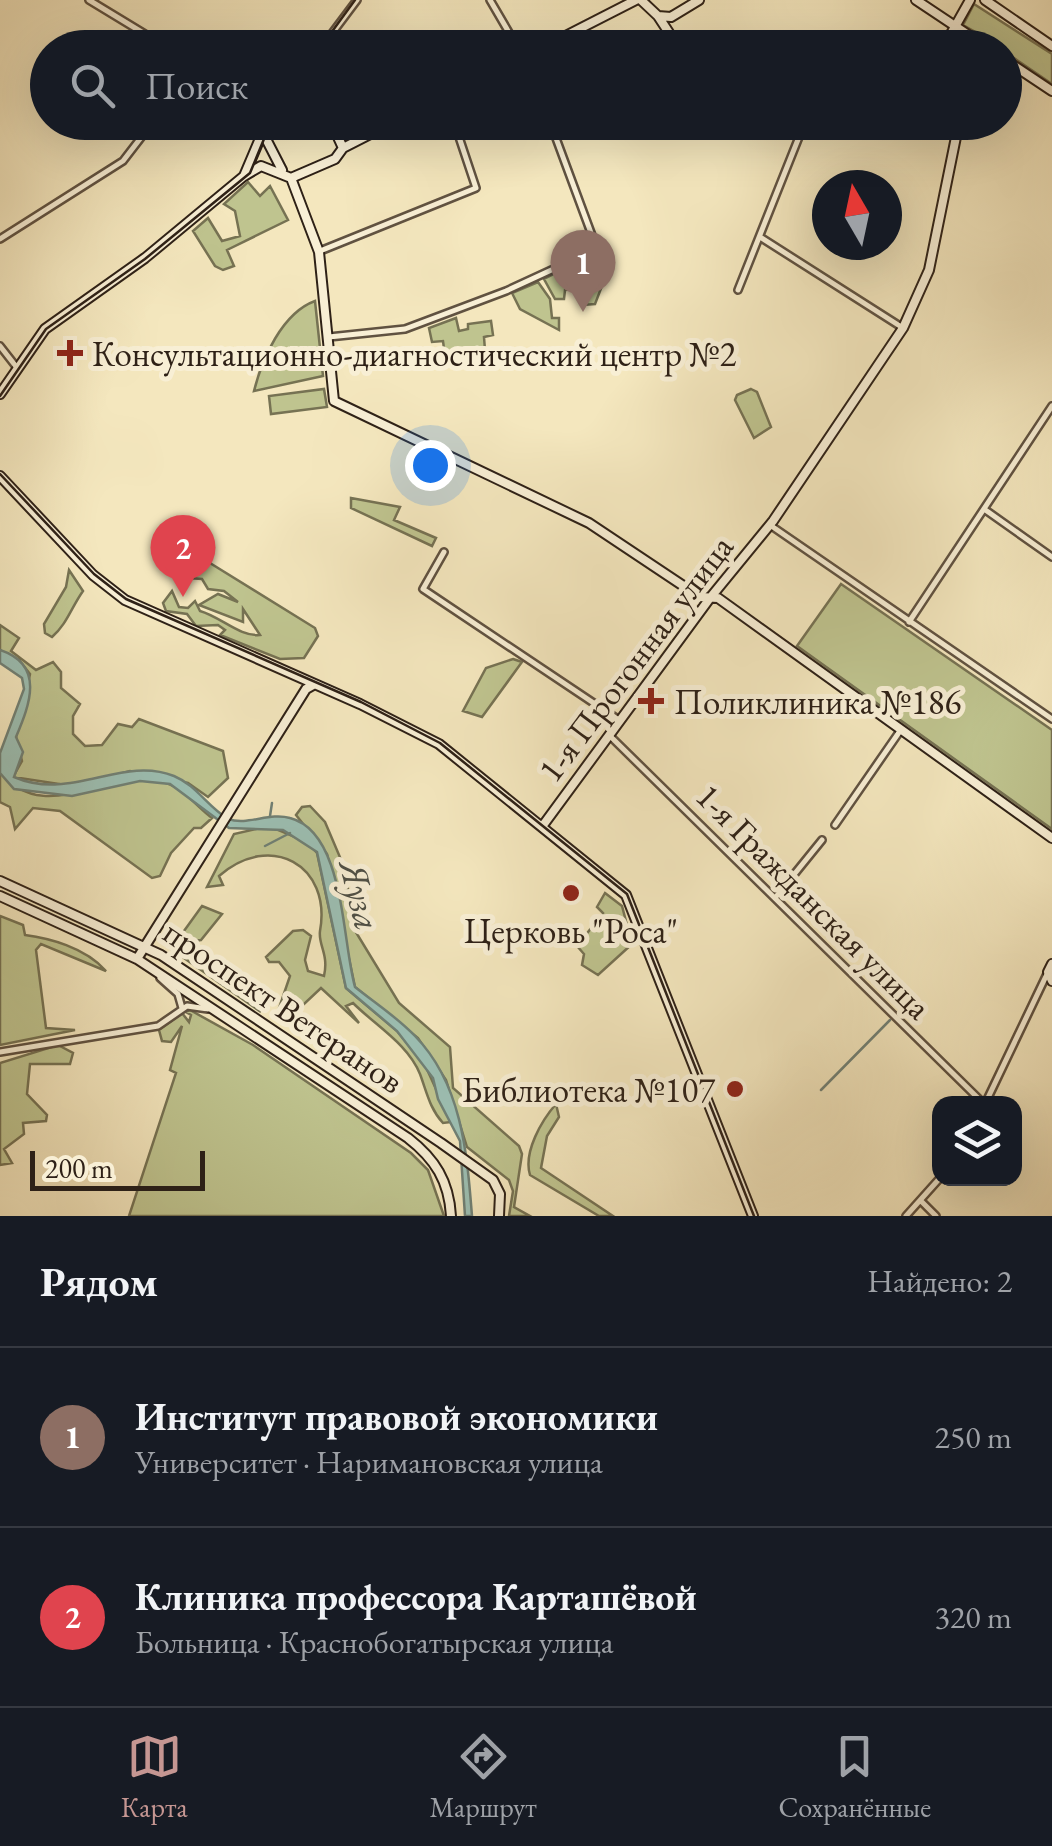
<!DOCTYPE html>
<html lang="ru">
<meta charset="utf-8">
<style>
:root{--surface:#171b24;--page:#242831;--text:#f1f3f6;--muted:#9ea1a6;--line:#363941;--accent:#c59692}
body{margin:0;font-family:"EB Garamond",serif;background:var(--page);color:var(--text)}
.controls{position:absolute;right:30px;bottom:30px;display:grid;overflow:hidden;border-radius:20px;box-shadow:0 10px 40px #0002}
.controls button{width:90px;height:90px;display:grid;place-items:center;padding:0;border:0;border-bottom:2px solid var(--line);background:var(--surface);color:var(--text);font:50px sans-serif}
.compass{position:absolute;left:812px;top:170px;width:90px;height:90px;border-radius:50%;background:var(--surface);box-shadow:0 10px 40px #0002;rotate:351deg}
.scale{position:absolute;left:30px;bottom:25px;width:175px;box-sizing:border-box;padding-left:10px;border:5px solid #2e2117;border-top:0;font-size:28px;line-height:35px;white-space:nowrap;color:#2e2117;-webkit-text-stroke:8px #f8efd5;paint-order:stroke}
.you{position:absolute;left:430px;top:465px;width:35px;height:35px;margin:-25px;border:8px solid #fff;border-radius:50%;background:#1a73e8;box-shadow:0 0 0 15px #1a73e833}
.badge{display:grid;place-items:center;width:65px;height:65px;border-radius:50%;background:var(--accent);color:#fff;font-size:32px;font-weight:700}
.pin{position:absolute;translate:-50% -82px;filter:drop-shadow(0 2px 5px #0008)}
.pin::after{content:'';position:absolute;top:52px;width:35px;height:30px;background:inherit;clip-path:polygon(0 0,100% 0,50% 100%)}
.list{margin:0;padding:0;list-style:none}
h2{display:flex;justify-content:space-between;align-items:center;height:130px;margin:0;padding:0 40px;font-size:42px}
h2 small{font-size:32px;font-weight:400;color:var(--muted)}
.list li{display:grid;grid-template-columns:65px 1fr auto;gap:30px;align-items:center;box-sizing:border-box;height:180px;padding:0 40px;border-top:2px solid var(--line)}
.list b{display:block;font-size:38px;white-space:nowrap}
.list p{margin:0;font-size:32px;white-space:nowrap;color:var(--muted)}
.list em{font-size:32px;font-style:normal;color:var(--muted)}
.icon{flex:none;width:55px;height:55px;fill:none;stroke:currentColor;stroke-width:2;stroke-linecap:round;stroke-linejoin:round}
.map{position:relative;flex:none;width:1052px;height:1216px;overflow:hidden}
.search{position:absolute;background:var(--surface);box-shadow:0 10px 40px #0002;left:30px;right:30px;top:30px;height:110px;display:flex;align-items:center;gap:25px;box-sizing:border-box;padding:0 35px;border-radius:55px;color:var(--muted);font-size:38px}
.sheet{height:490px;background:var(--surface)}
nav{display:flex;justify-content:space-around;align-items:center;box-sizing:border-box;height:140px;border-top:2px solid var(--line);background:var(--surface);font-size:28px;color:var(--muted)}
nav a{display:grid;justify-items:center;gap:5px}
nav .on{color:var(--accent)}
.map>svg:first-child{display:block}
</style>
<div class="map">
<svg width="1052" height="1216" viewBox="0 0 1052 1216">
<rect width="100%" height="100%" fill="#f4e7be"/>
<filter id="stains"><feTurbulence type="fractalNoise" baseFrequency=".002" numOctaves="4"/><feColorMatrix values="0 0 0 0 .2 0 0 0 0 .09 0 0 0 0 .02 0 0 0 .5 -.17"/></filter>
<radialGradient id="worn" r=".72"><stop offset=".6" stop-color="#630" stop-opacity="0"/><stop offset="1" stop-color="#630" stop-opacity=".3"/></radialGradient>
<!-- green -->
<path fill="#bfc48f" stroke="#767253" stroke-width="2.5" d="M974,4L1052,54V84L1005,52L1004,48L963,25Z
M248,182L260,196L270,186L288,220L227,250L234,266L223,270L215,266L193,231L208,218L222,241L240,236L235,211L224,204Z
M584,259L597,260L602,286L595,304L583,305L581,288L565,290L564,299H555L544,279Z
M538,282L550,299L552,318H559V330L520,309L512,293Z
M315,301L323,376L254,391C262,359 282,313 315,301Z
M456,318L459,331L468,329V324L491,321L493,335L484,337L485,350L464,348V353L445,356L443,341L432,342L429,328Z
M324,389L327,407L271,414L269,396Z
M751,389L757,392L771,427L754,438L735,400L737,395Z
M351,498L400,507L394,520L436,538L432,546L351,508Z
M197,555L315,628L318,636L304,658L280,659L220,635L225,630L218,625L196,626L187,614L166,611L163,603L172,591L179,607L188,608L195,601L200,611C221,617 240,637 260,635L243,609V622L199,605L218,594L238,602L224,591L208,589L202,579L188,578L185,568Z
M69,570L83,591C71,608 67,624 52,637L45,633L44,624L66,587Z
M841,584L1052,730V829L797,646Z
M0,625L19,638L11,651L36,670L53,662L61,672V688L80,704L73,716V734L85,746L102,745L118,724L132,727L139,719L223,751L228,778L208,797L188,783L130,771L72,786L13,777L22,761L16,737L30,674L19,660L0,650Z
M513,659L522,662L482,717L463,711L486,668Z
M0,769C40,832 116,762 169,784C185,790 198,808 212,818L201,828H194L171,853L160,876L152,878L60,811L33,808L15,829L10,807L0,802Z
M310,806L325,822L345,869L354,929L399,1003L450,1047L453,1088L519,1146L522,1154L514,1207L530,1216H509L513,1191L509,1180L467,1147L446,1080L418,1038L355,987L327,854L296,815L302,807Z
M269,826L307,842L317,853L346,988L397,1031L425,1065L451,1122L443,1123C430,1109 427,1093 420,1074C408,1044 376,1026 353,1003L346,1006L359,1023L321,988L287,1020L278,1011L290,976L279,962H269L266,957L293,931L303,930L311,936L305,960L308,971L324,976C329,954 318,945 320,931C332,865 270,831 219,876L223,885L207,887L234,834Z
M605,893L622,906L632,944L598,975L582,965L584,954L577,946L603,913L597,907Z
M202,906L222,914L201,940L192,941L191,958L261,1012L171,949Z
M0,916L23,925L25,935C48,938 85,947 106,971L41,944L36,950L46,1028L75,1030L0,1045Z
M190,1010L253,1045L411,1153L428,1170L444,1216H129L176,1073L170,1070L182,1026L171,1042L162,1041L159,1030L182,1013L189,1022L191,1015L186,1012Z
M58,1045L73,1053L70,1064H30L27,1094L47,1115L46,1121L23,1123L24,1134L4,1149L12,1163L0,1165V1063Z
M556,1104L559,1117L547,1136L541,1168L613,1216H599L530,1175C523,1152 542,1120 556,1104Z"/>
<!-- water -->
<path fill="#9cbfb3" stroke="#708075" stroke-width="2.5" d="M0,650C45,665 30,704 16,737L23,752L14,777C72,802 122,755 174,776C196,785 208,807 228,819C248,826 269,812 290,818C345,832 342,942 355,987C375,1003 397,1017 415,1036C462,1084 467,1153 472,1216H465L460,1141L438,1099L433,1078L397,1031L346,988L317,852L283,830L229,828L170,784L140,781L72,796L14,789L0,773V753L24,689L22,678L0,663Z"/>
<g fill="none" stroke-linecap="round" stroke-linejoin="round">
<!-- stream -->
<path stroke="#708075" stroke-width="2.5" d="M270,816L272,803
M265,846L290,833
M821,1090L890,1020"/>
<defs>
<path id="street" d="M89,0L168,48
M490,0L518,48
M321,48L357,0
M760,237L903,328
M0,239L123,161L153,122
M320,251L476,188L454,122
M738,290L805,122
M329,337L405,329L506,291L597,249L550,122
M0,346L18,369
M984,509L1052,557
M770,525L1052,719
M444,552L423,589L619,720
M909,622L1052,406
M609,735L984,1104
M835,825L900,731
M775,898L822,840
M160,978L178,994L182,1008
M0,1052L158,1026L187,1006L208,1009
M985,1104L1048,972
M921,1201L936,1216
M906,1216L940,1178"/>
<path id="secondary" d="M641,0L658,16L671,17L699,0
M916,0L988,48
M985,0L1052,46
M658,16L679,48
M542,48L636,0
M943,48L970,0
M1004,59L1052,91
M263,133L282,170
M343,148L394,122
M244,176L267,122
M291,178L319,252L334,401L589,523L700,597L718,598L1052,838
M0,394L45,329L145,258L244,176L261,166L291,178L335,159L343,148L331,122
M0,476L93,575L125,600L360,704L439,744L626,895L753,1216
M544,824L710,598L773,521L903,328L929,270L956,137L952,122
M0,881L161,955L441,1143L493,1180L500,1194L499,1216
M0,896L137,959L408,1138C435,1159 449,1181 451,1216
M137,959L306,689L313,685
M1052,964L1048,972L1052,981"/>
</defs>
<!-- street casing -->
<use href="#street" stroke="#605241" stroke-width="10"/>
<!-- secondary casing -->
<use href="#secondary" stroke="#2e2117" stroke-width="12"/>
<!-- street -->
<use href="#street" stroke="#f8efd5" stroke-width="5"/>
<!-- secondary -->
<use href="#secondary" stroke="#f8efd5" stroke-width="8"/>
<!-- tram -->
<path stroke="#2e2117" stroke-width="2.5" d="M320,48L355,0
M0,396L46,329L145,259L250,173L271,122
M0,474L94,574L126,599L361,702L440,743L627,894L754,1216"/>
</g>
<!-- markers -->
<g fill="#8f2418" stroke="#f8efd5" stroke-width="4">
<path d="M65 338h10v10h10v10h-10v10h-10v-10h-10v-10h10z"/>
<path d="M646 686h10v10h10v10h-10v10h-10v-10h-10v-10h10z"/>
<circle cx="571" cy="893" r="10"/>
<circle cx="735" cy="1089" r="10"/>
</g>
<g text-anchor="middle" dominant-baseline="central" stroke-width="10" stroke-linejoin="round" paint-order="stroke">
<!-- poi labels -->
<g font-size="35" fill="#2e2117" stroke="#f8efd5" text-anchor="start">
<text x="92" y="353">Консультационно-диагностический центр №2</text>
<text x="674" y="701">Поликлиника №186</text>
<text x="571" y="930" text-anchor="middle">Церковь "Роса"</text>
<text x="715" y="1089" text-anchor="end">Библиотека №107</text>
</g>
<!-- street labels -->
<g font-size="35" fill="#2e2117" stroke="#f8efd5">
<text transform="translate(635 658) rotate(-53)">1-я Прогонная улица</text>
<text transform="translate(814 901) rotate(45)">1-я Гражданская улица</text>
<text transform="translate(284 1006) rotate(34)">проспект Ветеранов</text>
</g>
<!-- water labels -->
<g font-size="38" font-style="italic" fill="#4f5046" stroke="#f8efd5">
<text transform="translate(361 895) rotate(76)">Яуза</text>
</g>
</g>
<rect width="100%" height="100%" filter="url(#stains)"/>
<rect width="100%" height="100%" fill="url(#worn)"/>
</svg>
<div class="controls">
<button><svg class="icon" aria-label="layers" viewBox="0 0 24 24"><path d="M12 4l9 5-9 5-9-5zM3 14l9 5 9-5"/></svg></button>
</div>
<svg class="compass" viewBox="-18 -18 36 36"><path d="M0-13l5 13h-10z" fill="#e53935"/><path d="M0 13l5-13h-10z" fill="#9ea1a6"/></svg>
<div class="scale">200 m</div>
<div class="you"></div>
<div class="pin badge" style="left:583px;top:312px;background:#8d6e63">1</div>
<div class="pin badge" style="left:183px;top:597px;background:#e0444e">2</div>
<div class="search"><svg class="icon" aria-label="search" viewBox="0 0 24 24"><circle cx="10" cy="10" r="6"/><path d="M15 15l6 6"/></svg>Поиск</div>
</div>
<section class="sheet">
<h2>Рядом<small>Найдено: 2</small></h2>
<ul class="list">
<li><span class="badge" style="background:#8d6e63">1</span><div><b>Институт правовой экономики</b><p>Университет · Наримановская улица</p></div><em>250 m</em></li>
<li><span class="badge" style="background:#e0444e">2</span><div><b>Клиника профессора Карташёвой</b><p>Больница · Краснобогатырская улица</p></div><em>320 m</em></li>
</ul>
</section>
<nav>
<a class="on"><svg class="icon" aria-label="map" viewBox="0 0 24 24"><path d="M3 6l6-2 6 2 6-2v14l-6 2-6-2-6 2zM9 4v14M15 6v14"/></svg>Карта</a>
<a><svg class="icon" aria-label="directions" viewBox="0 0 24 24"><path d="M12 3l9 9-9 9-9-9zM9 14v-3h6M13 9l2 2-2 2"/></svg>Маршрут</a>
<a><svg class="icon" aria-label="saved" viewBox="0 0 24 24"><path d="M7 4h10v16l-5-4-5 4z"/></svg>Сохранённые</a>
</nav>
